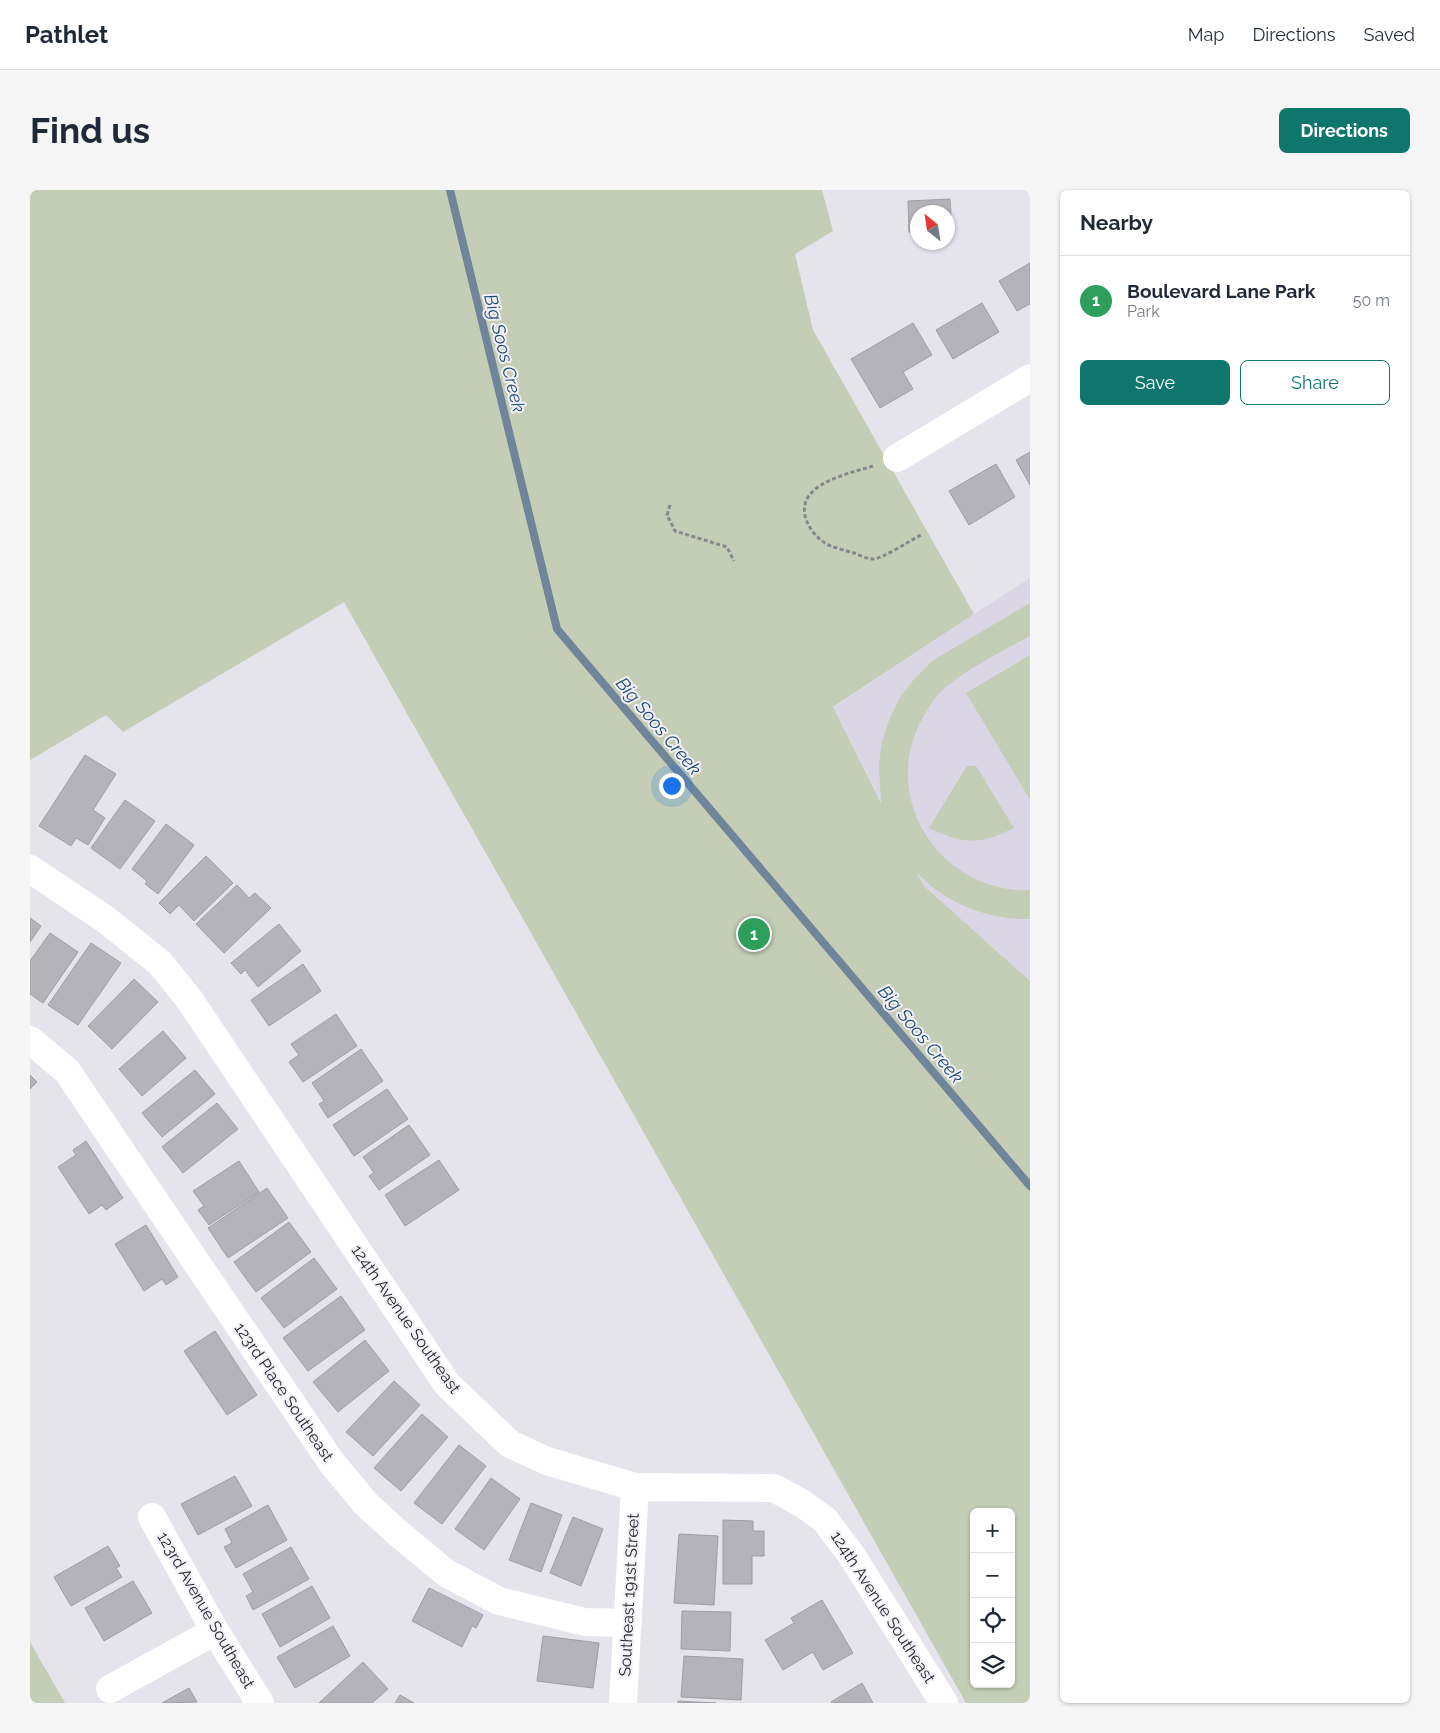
<!DOCTYPE html>
<meta charset="utf-8">
<style>
:root{--surface:#fff;--page:#f6f6f7;--text:#1f2937;--muted:#747a83;--line:#e0e1e3;--accent:#0f766e}
body{margin:0;font-family:Raleway,sans-serif;background:var(--page);color:var(--text)}
.controls{position:absolute;right:15px;bottom:15px;display:grid;overflow:hidden;border-radius:8px;box-shadow:0 1px 4px #0004}
.controls button{width:45px;height:45px;display:grid;place-items:center;padding:0;border:0;border-bottom:1px solid var(--line);background:var(--surface);color:var(--text);font:25px sans-serif}
.compass{position:absolute;left:880px;top:15px;width:45px;height:45px;border-radius:50%;background:var(--surface);box-shadow:0 1px 4px #0004;rotate:330deg}
.you{position:absolute;left:641px;top:595px;width:18px;height:18px;margin:-12px;border:4px solid #fff;border-radius:50%;background:#1a73e8;box-shadow:0 0 0 8px #1a73e833}
.badge{display:grid;place-items:center;width:32px;height:32px;border-radius:50%;background:var(--accent);color:#fff;font-size:16px;font-weight:700}
.pin{position:absolute;translate:-50% -50%;border:2px solid #fff;box-shadow:0 1px 5px #0006}
.list{margin:0;padding:0;list-style:none}
h2{display:flex;justify-content:space-between;align-items:center;height:65px;margin:0;padding:0 20px;font-size:21px}
h2 small{font-size:16px;font-weight:400;color:var(--muted)}
.list li{display:grid;grid-template-columns:32px 1fr auto;gap:15px;align-items:center;box-sizing:border-box;height:90px;padding:0 20px;border-top:1px solid var(--line)}
.list b{display:block;font-size:19px;white-space:nowrap}
.list p{margin:0;font-size:16px;white-space:nowrap;color:var(--muted)}
.list em{font-size:16px;font-style:normal;color:var(--muted)}
.actions{display:flex;gap:10px;padding:15px 20px}
.actions a{flex:1;padding:11px 0;border:1px solid var(--accent);border-radius:8px;text-align:center;font-size:18px;color:var(--accent)}
.actions .main{background:var(--accent);color:#fff}
.icon{flex:none;width:28px;height:28px;fill:none;stroke:currentColor;stroke-width:2;stroke-linecap:round;stroke-linejoin:round}
.map{position:relative;flex:none;width:1000px;height:1513px;overflow:hidden;border-radius:8px}
header{display:flex;align-items:center;gap:30px;box-sizing:border-box;height:70px;padding:0 25px;background:var(--surface);border-bottom:1px solid var(--line)}
header strong{font-size:24px}
nav{display:flex;gap:28px;margin-inline-start:auto;font-size:18px}
.intro{display:flex;align-items:center;justify-content:space-between;box-sizing:border-box;height:120px;padding:0 30px}
h1{margin:0;font-size:35px}
.button{padding:12px 22px;border-radius:8px;background:var(--accent);color:#fff;font-size:18px;font-weight:700}
main{display:flex;gap:30px;padding:0 30px}
aside{flex:1;background:var(--surface);border-radius:8px;box-shadow:0 1px 4px #0004}
.map>svg:first-child{display:block}
</style>
<header>
<strong>Pathlet</strong>
<nav><a>Map</a><a>Directions</a><a>Saved</a></nav>
</header>
<div class="intro"><h1>Find us</h1><a class="button">Directions</a></div>
<main>
<div class="map">
<svg width="1000" height="1513" viewBox="0 0 1000 1513">
<rect width="100%" height="100%" fill="#e5e3eb"/>
<!-- built -->
<path fill="#dbd6e5" d="M1000,388V791L894,696L803,518L944,424Z"/>
<!-- green -->
<path fill="#c4cdb5" fill-rule="evenodd" d="M0,0H792L803,41L765,64L783,140L944,424L803,517L851,613L849,575L852,551L860,528L870,507L885,488L902,471L1000,413V446C973,461 919,487 903,511C887,534 876,561 878,589C881,652 937,703 1000,700V729C968,730 934,720 908,701C900,696 893,688 887,683L894,696L1000,791V1513H936L314,412L93,542L76,525L0,570ZM944,1322H981V1494H944Z
M1000,465V610L936,503Z
M937,576H946L984,638C947,656 935,654 899,638Z
M0,1452L35,1513H0Z"/>
<g fill="none" stroke-linecap="round" stroke-linejoin="round">
<!-- stream -->
<path stroke="#70859a" stroke-width="8" d="M420,0L527,439L1000,996"/>
</g>
<!-- building -->
<path fill="#b5b3ba" stroke="#9f9da4" d="M920,9L922,40H918V22H888V42H879L878,11Z
M1000,73V114L987,121L969,91Z
M952,113L969,142L923,169L906,140Z
M883,133L902,165L873,182L883,199L850,218L821,169Z
M1000,262V295L986,270Z
M966,274L985,307L939,335L919,301Z
M55,565L86,584L63,620L75,628L58,655L46,648L41,656L9,636Z
M95,610L125,631L90,679L61,658Z
M136,634L164,655L128,704L115,694L117,691L102,679Z
M176,666L203,693L164,731L149,715L140,724L129,713Z
M207,695L219,708L225,703L241,718L194,763L166,734Z
M0,728L11,736L0,752Z
M249,734L271,761L228,797L215,780L211,784L201,773Z
M20,743L48,762L13,813L0,804V771Z
M61,753L91,773L48,835L18,815Z
M273,774L291,801L239,836L221,810Z
M104,789L128,812L82,859L58,836Z
M306,824L327,856L273,892L259,872L269,865L261,854Z
M133,841L156,868L112,906L89,879Z
M331,859L353,891L298,928L289,914L294,911L282,893Z
M165,880L185,904L132,947L112,923Z
M0,885L7,892L0,899Z
M357,899L378,929L324,966L303,935Z
M187,913L208,939L153,983L132,957Z
M379,935L400,965L349,1000L339,986L344,983L333,967Z
M56,951L93,1008L76,1020L72,1015L59,1024L28,977L46,965L43,960Z
M409,970L429,1000L375,1036L355,1005Z
M209,971L229,1002L179,1035L168,1020L174,1016L163,1001Z
M237,998L258,1028L198,1068L178,1038Z
M259,1032L281,1062L226,1102L204,1072Z
M116,1035L148,1087L136,1095L132,1089L114,1101L85,1054Z
M284,1068L307,1099L254,1138L231,1108Z
M311,1106L335,1140L278,1181L253,1148Z
M185,1141L227,1205L197,1225L154,1161Z
M335,1150L359,1181L308,1222L283,1192Z
M364,1191L390,1215L343,1266L316,1242Z
M392,1224L418,1247L371,1301L344,1278Z
M429,1255L456,1276L412,1334L384,1313Z
M205,1286L222,1316L168,1345L151,1314Z
M461,1288L490,1309L454,1360L425,1339Z
M501,1313L532,1325L511,1382L479,1370Z
M238,1315L257,1350L206,1378L194,1357L202,1353L195,1339Z
M543,1327L573,1339L551,1396L520,1383Z
M693,1330L723,1331V1341H734V1366H722V1394H693Z
M649,1344L688,1346L684,1415L644,1413Z
M78,1356L90,1376L86,1378L92,1387L41,1416L24,1387Z
M261,1357L279,1389L223,1420L216,1406L223,1402L213,1384Z
M103,1391L122,1423L74,1451L55,1418Z
M282,1396L300,1428L250,1457L232,1424Z
M399,1398L453,1425L446,1438L442,1436L432,1457L382,1431Z
M792,1410L823,1463L793,1480L783,1462L753,1480L735,1450L764,1433L761,1428Z
M652,1421L701,1422L700,1461L651,1459Z
M303,1436L320,1466L265,1498L247,1467Z
M513,1446L569,1453L563,1498L507,1491Z
M654,1466L713,1469L711,1510L651,1507Z
M333,1472L358,1499L342,1513H289Z
M832,1493L843,1513H802L801,1512Z
M159,1498L167,1512L132,1513Z
M370,1505L384,1513H365Z
M648,1511L686,1513H648Z"/>
<g fill="none" stroke-linecap="round" stroke-linejoin="round">
<!-- path -->
<path stroke="#87868b" stroke-width="3" stroke-dasharray="4 2.5" stroke-linecap="butt" d="M843,276C824,282 790,289 778,307C768,324 781,344 795,353C803,358 815,360 824,363C830,365 837,369 843,369C852,369 881,350 891,345
M640,315L637,325L645,341L697,357L704,371"/>
<!-- street -->
<path stroke="#fff" stroke-width="28" d="M867,268L1000,188
M0,679L75,729L130,773L159,809L417,1194L480,1254L517,1271L605,1297L744,1298L773,1314L795,1330L822,1366L914,1513
M0,850L37,881L302,1273L336,1314L369,1344L416,1383L469,1411L555,1432L598,1433
M122,1327L185,1441L230,1513
M80,1499L185,1441
M593,1513L605,1297"/>
</g>
<g text-anchor="middle" dominant-baseline="central" stroke-width="4" stroke-linejoin="round" paint-order="stroke">
<!-- street labels -->
<g font-size="16" fill="#262528" stroke="#f3f0f8">
<text transform="translate(376 1129) rotate(55)">124th Avenue Southeast</text>
<text transform="translate(254 1202) rotate(56)">123rd Place Southeast</text>
<text transform="translate(599 1405) rotate(-87)">Southeast 191st Street</text>
<text transform="translate(853 1417) rotate(57)">124th Avenue Southeast</text>
<text transform="translate(176 1420) rotate(60)">123rd Avenue Southeast</text>
</g>
<!-- water labels -->
<g font-size="18" font-style="italic" fill="#1a4c73" stroke="#f3f0f8">
<text transform="translate(475 163) rotate(76)">Big Soos Creek</text>
<text transform="translate(629 536) rotate(50)">Big Soos Creek</text>
<text transform="translate(891 844) rotate(50)">Big Soos Creek</text>
</g>
</g>
</svg>
<div class="controls">
<button>+</button>
<button>−</button>
<button><svg class="icon" aria-label="locate" viewBox="0 0 24 24"><circle cx="12" cy="12" r="6"/><path d="M12 2v4M12 18v4M2 12h4M18 12h4"/></svg></button>
<button><svg class="icon" aria-label="layers" viewBox="0 0 24 24"><path d="M12 4l9 5-9 5-9-5zM3 14l9 5 9-5"/></svg></button>
</div>
<svg class="compass" viewBox="-18 -18 36 36"><path d="M0-13l5 13h-10z" fill="#e53935"/><path d="M0 13l5-13h-10z" fill="#747a83"/></svg>
<div class="you"></div>
<div class="pin badge" style="left:724px;top:744px;background:#2e9e5b">1</div>
</div>
<aside>
<h2>Nearby<small></small></h2>
<ul class="list">
<li><span class="badge" style="background:#2e9e5b">1</span><div><b>Boulevard Lane Park</b><p>Park</p></div><em>50 m</em></li>
</ul>
<div class="actions"><a class="main">Save</a><a>Share</a></div>
</aside>
</main>
